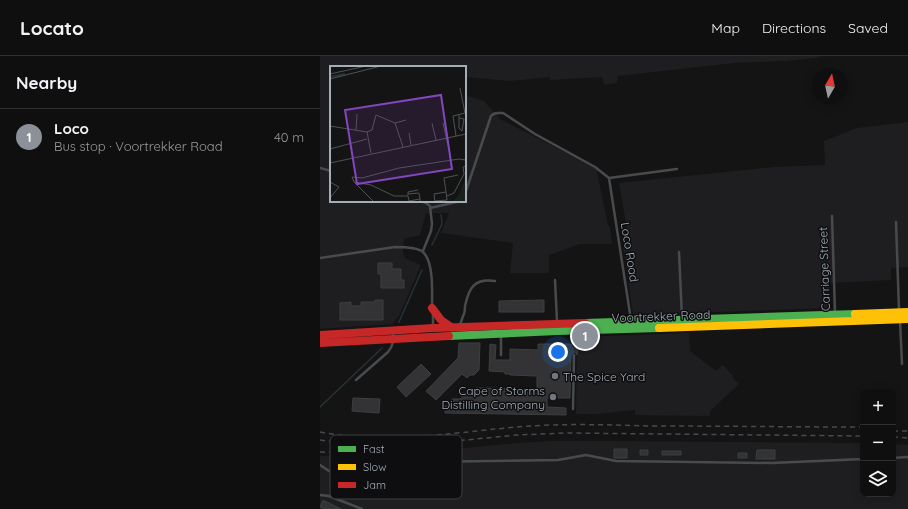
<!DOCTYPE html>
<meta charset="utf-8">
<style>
:root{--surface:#0f0f0f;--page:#181818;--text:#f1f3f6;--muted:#9b9c9e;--line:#2f2f2f;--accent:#8c9099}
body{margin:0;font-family:Quicksand,sans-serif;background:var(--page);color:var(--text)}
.controls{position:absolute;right:12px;bottom:12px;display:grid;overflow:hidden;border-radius:8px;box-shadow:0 2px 10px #0003}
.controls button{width:36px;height:36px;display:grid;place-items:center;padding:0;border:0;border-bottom:1px solid var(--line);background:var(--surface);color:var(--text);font:20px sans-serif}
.compass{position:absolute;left:492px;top:12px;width:36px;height:36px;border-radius:50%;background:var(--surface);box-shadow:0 2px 10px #0003;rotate:9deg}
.you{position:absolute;left:238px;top:296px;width:14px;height:14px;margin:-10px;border:3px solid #fff;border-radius:50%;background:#1a73e8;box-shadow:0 0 0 6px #1a73e833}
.badge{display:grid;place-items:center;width:26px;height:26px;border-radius:50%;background:var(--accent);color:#fff;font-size:13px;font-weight:700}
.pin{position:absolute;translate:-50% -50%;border:2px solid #fff;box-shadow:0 1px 4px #0006}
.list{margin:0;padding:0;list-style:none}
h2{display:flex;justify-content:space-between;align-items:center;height:52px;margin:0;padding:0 16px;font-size:17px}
h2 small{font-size:13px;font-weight:400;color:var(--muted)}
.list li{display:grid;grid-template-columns:26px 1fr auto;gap:12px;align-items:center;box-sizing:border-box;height:56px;padding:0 16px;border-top:1px solid var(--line)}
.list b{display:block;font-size:15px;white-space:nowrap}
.list p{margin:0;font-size:13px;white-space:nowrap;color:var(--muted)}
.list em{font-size:13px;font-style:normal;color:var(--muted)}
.icon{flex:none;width:22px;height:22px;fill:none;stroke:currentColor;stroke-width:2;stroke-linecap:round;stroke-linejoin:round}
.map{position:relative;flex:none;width:588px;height:453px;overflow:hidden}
header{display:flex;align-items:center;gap:24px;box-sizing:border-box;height:56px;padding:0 20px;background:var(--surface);border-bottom:1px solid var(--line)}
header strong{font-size:19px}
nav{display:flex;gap:22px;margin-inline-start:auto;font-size:14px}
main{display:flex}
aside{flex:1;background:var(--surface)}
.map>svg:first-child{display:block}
</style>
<header>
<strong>Locato</strong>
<nav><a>Map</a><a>Directions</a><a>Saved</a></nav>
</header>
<main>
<aside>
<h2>Nearby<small></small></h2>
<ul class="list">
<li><span class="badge">1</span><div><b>Loco</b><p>Bus stop · Voortrekker Road</p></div><em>40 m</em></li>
</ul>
</aside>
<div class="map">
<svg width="588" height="453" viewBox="0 0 588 453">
<rect width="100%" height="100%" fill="#141414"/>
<!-- built -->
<path fill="#1e1e20" d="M0,0H501L496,2L465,5L414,7L298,20L297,27L284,29L282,21L230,24V21L190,25L145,21V11H11V145H145V39L164,45L180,63L260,104L277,114L278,121L288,169L290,171L292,188H260L229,199V217H190L193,187L121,177L129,157H106L100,179L84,183L83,197L85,202L101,209L79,260L72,268L0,273Z
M588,66V211L571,212V224L509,227L510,250L508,252L315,259L313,258L303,190L305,187L309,185L299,127L454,111L505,109L504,85L537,72Z
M369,277L370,295L396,315L403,309L413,320L412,321L419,328L390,355V360L315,359V354L277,358H256L257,281Z
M231,385H296L543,387V438H573V388L588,389V453H0V400L33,401L68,400L185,388Z"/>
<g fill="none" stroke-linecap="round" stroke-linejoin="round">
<!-- stream -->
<path stroke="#263336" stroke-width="1.5" d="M112,189L122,168L121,159
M79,266L102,214
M0,351L62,292"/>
</g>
<!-- building -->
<path fill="#333335" stroke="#3c3f40" d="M58,207H72V213H81V224H84V232H61V218H58Z
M55,244H63V264H20V247L31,246V250H41V246H55Z
M224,244V256H179V245Z
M139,287H160L159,314L154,319H150L147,322L142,318L116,344L106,335L138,302Z
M170,288L176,289L175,304H190V293L218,294V288H251L252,291L254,292L258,289L257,299L256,297L254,296L251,299L250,342H227V351L246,352V359L125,357V350H132V343H142V337H156V332L217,333V320L190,319V318H185V316L169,315Z
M101,308L111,318L86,341L77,331Z
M33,342L60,343L59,357L32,355Z
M294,393H307V402H294Z
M320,394H328V399H320Z
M437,394H455V403H436Z
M342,395H361V399H342Z
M418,397H427V402H418Z
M3,444L21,453H5L0,451Z"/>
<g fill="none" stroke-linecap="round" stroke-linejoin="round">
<!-- lane -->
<path stroke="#484b4d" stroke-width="2.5" d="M0,112L11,115
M289,122L311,264
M145,138L171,60C174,56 178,57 183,57L215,78L275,111L289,122L357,113
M101,145L106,147L110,150L112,168L111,175L103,195
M110,152L141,145
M512,160L515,257
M576,166L579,254
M359,196L362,262
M0,202L75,191C82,191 97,191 103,196C114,206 112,237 112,251
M235,224L237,265
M113,258V271
M580,265L582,308
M140,269C141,266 142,263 143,260C145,257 145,253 145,250C149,232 154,222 175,225
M254,289L255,277
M181,299V279
M36,324L68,296C74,289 73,284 73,275
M253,353L254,299
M573,402L588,401
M0,409L9,415L39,422C45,420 46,412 52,409L70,410L80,407L97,406L238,404L266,399L296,405L452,407L543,403
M0,439L9,440L42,453"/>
<!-- fast -->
<path stroke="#4caf50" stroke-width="8" d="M265,267L535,258
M129,280L237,275L339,272"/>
<!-- slow -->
<path stroke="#ffc107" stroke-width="8" d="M535,258L588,256
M339,272L588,263"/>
<!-- jam -->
<path stroke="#c62828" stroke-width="8" d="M112,252L121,264L131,271
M0,279L113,272L265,267
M0,287L129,280"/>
<!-- rail -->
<path stroke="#474a4c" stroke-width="1.5" stroke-dasharray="5 4" stroke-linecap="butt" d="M573,375H588
M0,376C78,391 151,372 229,369C263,368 297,369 331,370C402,370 472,371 543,371
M573,381L588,382
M0,384L22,387H56
M50,391L84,390L196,379L246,377L543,380
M0,396L32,397L58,396"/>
</g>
<!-- markers -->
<g fill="#71787d" stroke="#0e0e10" stroke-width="1.5">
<circle cx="235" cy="320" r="4"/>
<circle cx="233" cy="341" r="4"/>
</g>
<g text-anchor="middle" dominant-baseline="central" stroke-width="3" stroke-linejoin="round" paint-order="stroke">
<!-- street labels -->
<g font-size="12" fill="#a3aeb6" stroke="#0e0e10">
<text transform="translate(310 196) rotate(81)">Loco Road</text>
<text transform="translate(504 213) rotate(-92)">Carriage Street</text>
<text transform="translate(341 260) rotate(-2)">Voortrekker Road</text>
</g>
<!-- poi labels -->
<g font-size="12" fill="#a3aeb6" stroke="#0e0e10" text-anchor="start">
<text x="243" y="320">The Spice Yard</text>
<text x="225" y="334" text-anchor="end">Cape of Storms<tspan x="225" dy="14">Distilling Company</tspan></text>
</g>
</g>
<!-- overview -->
<g transform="translate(10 10)">
<rect width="136" height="136" fill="#141414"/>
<path d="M136,111V136H123L128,130Z" fill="#1a211a"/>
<path fill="none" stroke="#263336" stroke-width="2" d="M0,11L15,8"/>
<path fill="none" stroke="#4d5255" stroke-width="1" d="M0,8L36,0M0,13L51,0M129,52L134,53L132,65L129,62V49M65,57L73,81M102,57L106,74M113,57L118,79M0,60L37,66L41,87M26,64L27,48M37,66L42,64L46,49L65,57L76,54M79,67L81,79M126,70L123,50L135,47L130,22M0,83L37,73M0,97L136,68M0,116L9,121L0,132M24,116L22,111L32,112L69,102L129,93L136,94M116,126L114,112L128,109M78,128L89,127L90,133M78,129V126L88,124M117,130L124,127L134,108L133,101L136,100M105,135L117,134L116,126L104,128L105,136M44,136L24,116L41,119L64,130H78L79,135L90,133V136"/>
<path fill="#8346bd" fill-opacity="0.15" stroke="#8346bd" stroke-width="2" d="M111,29L122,103L27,118L15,44Z"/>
<rect width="136" height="136" fill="none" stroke="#a3aeb6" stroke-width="2"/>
</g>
<!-- legend -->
<rect x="10" y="379" width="132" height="64" rx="6" fill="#0e0e10" stroke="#3b3e42" stroke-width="1"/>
<rect x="18" y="390" width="18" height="6" fill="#4caf50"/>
<rect x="18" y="408" width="18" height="6" fill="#ffc107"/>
<rect x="18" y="426" width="18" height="6" fill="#c62828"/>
<g font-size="11" fill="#a3aeb6">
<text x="43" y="397">Fast</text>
<text x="43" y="415">Slow</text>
<text x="43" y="433">Jam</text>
</g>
</svg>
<div class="controls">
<button>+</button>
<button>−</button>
<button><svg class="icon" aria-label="layers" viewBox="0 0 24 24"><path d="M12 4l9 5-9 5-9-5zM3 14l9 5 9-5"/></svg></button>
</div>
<svg class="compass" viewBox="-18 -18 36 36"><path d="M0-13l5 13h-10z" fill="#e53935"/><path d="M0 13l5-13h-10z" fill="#9b9c9e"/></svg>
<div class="you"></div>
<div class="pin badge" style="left:265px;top:280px">1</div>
</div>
</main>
